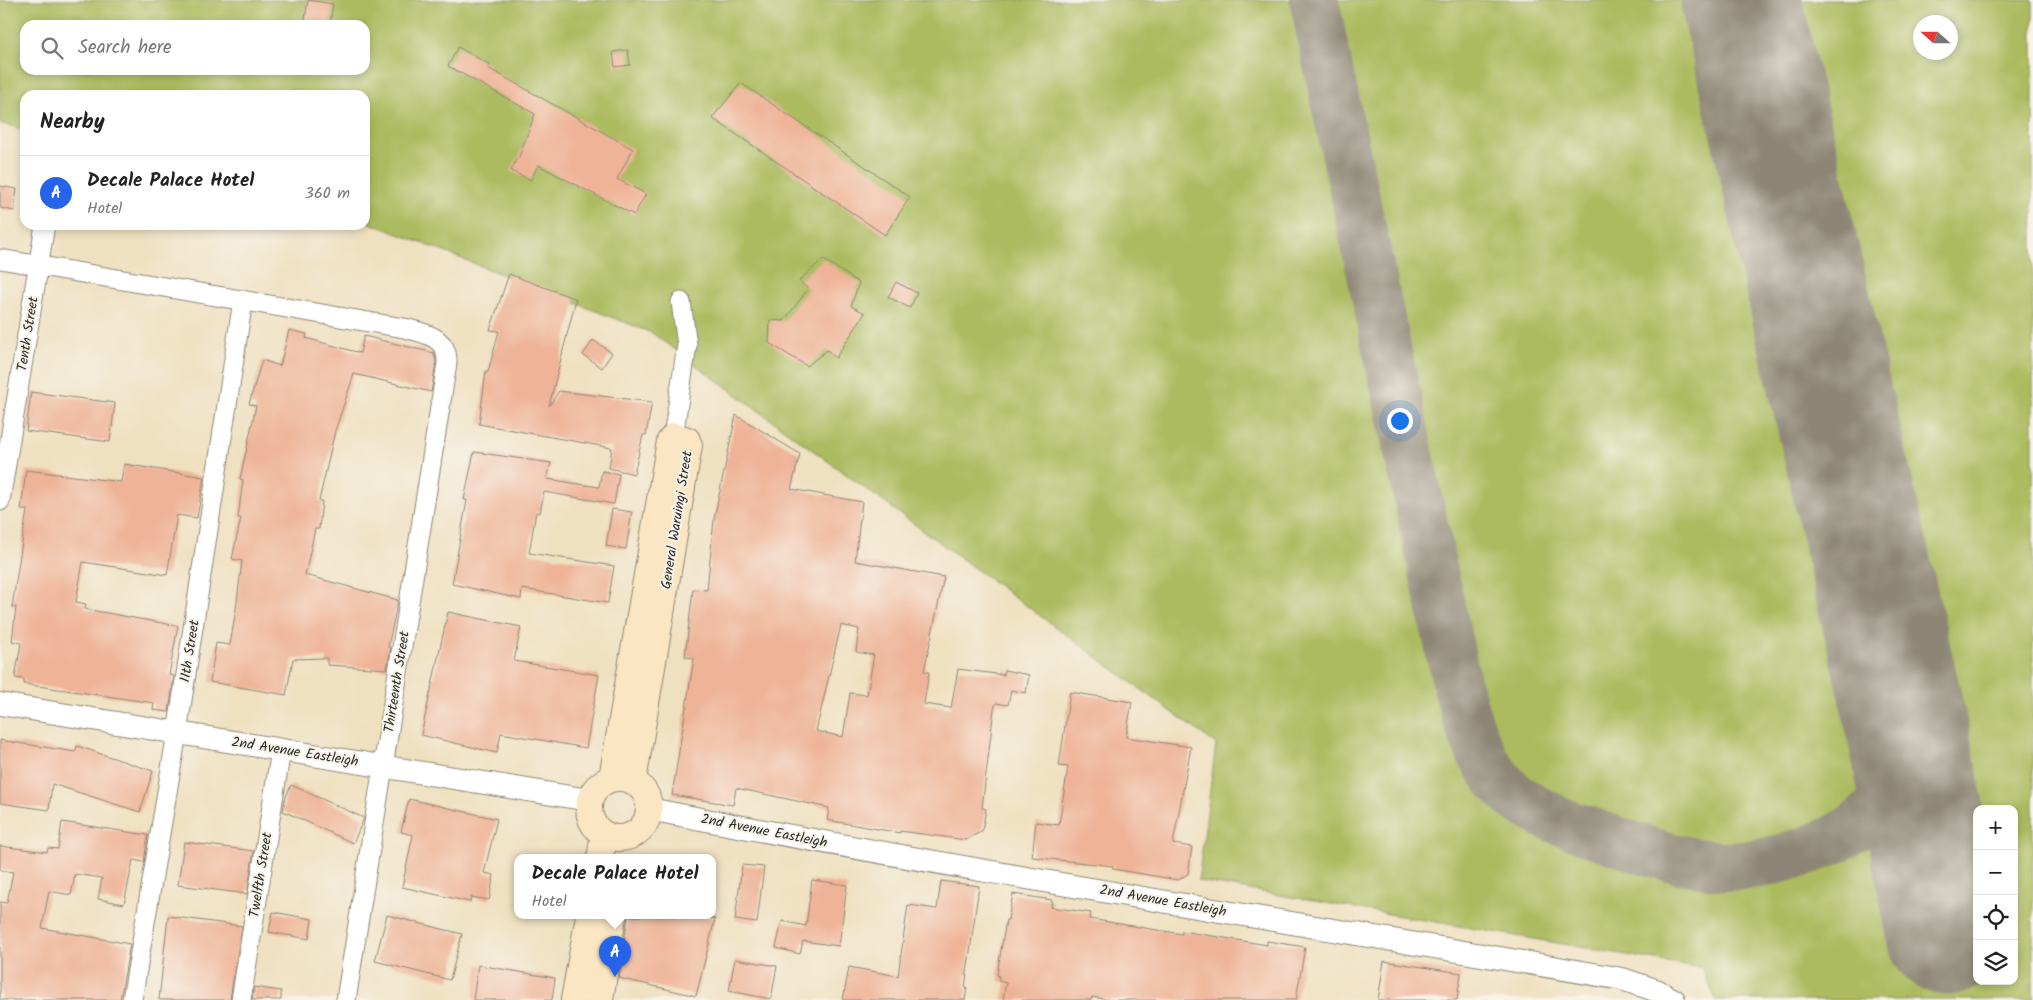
<!DOCTYPE html>
<meta charset="utf-8">
<style>
:root{--surface:#fff;--page:#f6f6f6;--text:#222;--muted:#767676;--line:#e0e0e0;--accent:#2563eb}
body{margin:0;font-family:Kalam,sans-serif;background:var(--page);color:var(--text)}
.controls{position:absolute;right:15px;bottom:15px;display:grid;overflow:hidden;border-radius:10px;box-shadow:0 2px 8px #0003}
.controls button{width:45px;height:45px;display:grid;place-items:center;padding:0;border:0;border-bottom:1px solid var(--line);background:var(--surface);color:var(--text);font:25px sans-serif}
.compass{position:absolute;left:1913px;top:15px;width:45px;height:45px;border-radius:50%;background:var(--surface);box-shadow:0 2px 8px #0003;rotate:291deg}
.you{position:absolute;left:1399px;top:420px;width:18px;height:18px;margin:-12px;border:4px solid #fff;border-radius:50%;background:#1a73e8;box-shadow:0 0 0 8px #1a73e833}
.badge{display:grid;place-items:center;width:32px;height:32px;border-radius:50%;background:var(--accent);color:#fff;font-size:16px;font-weight:700}
.pin{position:absolute;translate:-50% -41px;filter:drop-shadow(0 1px 2px #0008)}
.pin::after{content:'';position:absolute;top:26px;width:18px;height:15px;background:inherit;clip-path:polygon(0 0,100% 0,50% 100%)}
.popup{position:absolute;left:514px;top:854px;width:202px;height:65px;box-sizing:border-box;display:grid;place-content:center;border-radius:10px;background:var(--surface);filter:drop-shadow(0 1px 4px #0005);font-size:16px;white-space:nowrap;color:var(--muted)}
.popup b{font-size:19px;color:var(--text)}
.popup::after{content:'';position:absolute;left:50%;top:100%;margin-left:-10px;border:10px solid transparent;border-top-color:var(--surface)}
.list{margin:0;padding:0;list-style:none}
h2{display:flex;justify-content:space-between;align-items:center;height:65px;margin:0;padding:0 20px;font-size:21px}
h2 small{font-size:16px;font-weight:400;color:var(--muted)}
.list li{display:grid;grid-template-columns:32px 1fr auto;gap:15px;align-items:center;box-sizing:border-box;height:75px;padding:0 20px;border-top:1px solid var(--line)}
.list b{display:block;font-size:19px;white-space:nowrap}
.list p{margin:0;font-size:16px;white-space:nowrap;color:var(--muted)}
.list em{font-size:16px;font-style:normal;color:var(--muted)}
.icon{flex:none;width:28px;height:28px;fill:none;stroke:currentColor;stroke-width:2;stroke-linecap:round;stroke-linejoin:round}
.map{position:relative;flex:none;width:2033px;height:1000px;overflow:hidden}
.search{position:absolute;background:var(--surface);box-shadow:0 2px 8px #0003;left:20px;top:20px;width:350px;height:55px;display:flex;align-items:center;gap:12px;box-sizing:border-box;padding:0 18px;border-radius:15px;color:var(--muted);font-size:19px}
.panel{position:absolute;background:var(--surface);box-shadow:0 2px 8px #0003;left:20px;top:90px;width:350px;height:140px;border-radius:15px}
.map>svg:first-child{display:block}
</style>
<div class="map">
<svg width="2033" height="1000" viewBox="0 0 2033 1000">
<rect width="100%" height="100%" fill="#f7f3e8"/>
<filter id="ink" filterUnits="userSpaceOnUse"><feTurbulence type="fractalNoise" baseFrequency=".02" numOctaves="2"/><feDisplacementMap in="SourceGraphic" scale="10" xChannelSelector="R" yChannelSelector="G"/><feConvolveMatrix kernelMatrix="1 2 1 2 8 2 1 2 1" color-interpolation-filters="sRGB"/></filter>
<filter id="wash" filterUnits="userSpaceOnUse"><feTurbulence type="fractalNoise" baseFrequency=".0096" numOctaves="4" result="noise"/><feDisplacementMap in="SourceGraphic" scale="20" xChannelSelector="R" yChannelSelector="G"/><feGaussianBlur stdDeviation="1.12" result="paint"/><feColorMatrix in="noise" values="0 0 0 0 0 0 0 0 0 0 0 0 0 0 0 0 0 1.4 0 .05"/><feComposite in="paint" operator="in"/></filter>
<g filter="url(#wash)">
<rect width="100%" height="100%" fill="#efe0c0"/>
<!-- green -->
<path fill="#acbb5e" stroke="#6c7344" fill-rule="evenodd" d="M0,0H2033V1000H1716L1702,968L1198,881L1216,744L652,333L365,221V95H25V130L0,123ZM1920,22H1950V52H1920ZM25,25H365V70H25ZM1977,809H2014V981H1977Z"/>
<g fill="none" stroke-linecap="round" stroke-linejoin="round">
<!-- taxiway -->
<path stroke="#8d8676" stroke-width="49" d="M1314,0L1458,689C1469,725 1480,764 1508,790C1533,813 1568,824 1600,835C1639,849 1682,863 1724,866C1751,867 1774,861 1799,853C1868,832 1907,793 1905,718"/>
<!-- runway -->
<path stroke="#8d8676" stroke-width="121" d="M1741,0L1905,718L1948,935"/>
</g>
<g id="blocks">
<!-- building -->
<path fill="#efb498" fill-rule="evenodd" d="M308,0L333,4L330,25H304Z
M458,47L490,65L488,68L633,149L617,179L646,194L634,215L538,165L531,180L511,171L517,158L518,159L535,114L448,66Z
M628,50L630,65L615,67L613,52Z
M741,83L910,197L885,235L712,118Z
M0,186L17,189L14,211L0,208Z
M823,259L859,283L851,306L865,313L836,358L827,350L807,366L769,343L770,320L784,321L808,289L799,281Z
M509,274L576,299L549,406L559,391L652,402L646,435H643L634,474L609,468L612,448L479,424L486,371L488,372L499,331L490,330Z
M896,282L917,293L910,308L888,297Z
M289,330L307,334L306,338L360,353L364,336L434,353L436,363L431,392L354,374L335,431L319,501H322L319,529H315L305,575L398,600L388,647H391L387,669L327,665V658L293,659L286,695L210,682L216,643L230,645L236,609L242,561L232,559L241,518H238L243,480L240,479L256,406L249,404L262,360L280,366Z
M593,340L612,353L602,368L583,355Z
M31,392L115,403L110,442L26,431Z
M736,415L800,454L791,489L862,502L855,561L944,577L924,671L929,672L924,704L951,708L958,669L1004,675V670L1029,675L1026,693L1011,690L1008,705L996,703L994,709L982,808L986,809L982,831L966,840L900,831V833L827,820L829,808L736,788L733,805L672,795L694,658L685,657L693,589L707,590L714,519ZM841,625L859,629L856,652L874,655L867,695L850,693L843,737L816,731Z
M474,452L551,463L547,479L599,487L602,471L619,474L614,504L544,492L540,513L536,512L529,553L614,566L608,603L522,589L521,599L452,584L467,500H464Z
M124,464L204,477L197,518L177,515L167,575L83,562L76,602L86,604L85,609L178,626L169,675L174,676L169,712L153,710L154,703L24,684V679L15,678L21,643L12,641L16,607H12L27,510H21L26,470L121,482Z
M612,509L632,512L626,549L606,546Z
M448,612L521,627L514,661L599,675L586,748L501,733L497,753L421,735Z
M1070,692L1132,702L1126,737L1191,747L1173,844L1192,847L1188,874L1178,880L1113,869V866L1032,857L1036,822L1059,825L1068,767L1059,766Z
M0,740L75,752L77,746L153,771L140,812L52,784L49,810L0,803Z
M291,785L364,818L353,843L283,811L285,799Z
M409,799L497,819L484,873L494,875L489,900L471,897L470,902L402,887L413,835L401,832Z
M62,822L148,835L144,862L133,860L124,904L98,899L102,878L75,874L71,895L49,891L42,928L130,944L120,1000H0V902L7,903L13,872L0,870V846L47,852L48,848L58,849Z
M184,842L254,851L247,894L178,885Z
M742,865L764,867L757,923L735,920Z
M812,880L847,885L839,946L803,941L800,954L776,948L782,921L806,926Z
M941,881L979,886L965,987H967L965,1000H843L849,967L898,976L908,905L937,909Z
M1013,894L1052,900L1051,907L1091,913L1090,919L1133,926L1182,934V931L1267,945V941L1305,947L1296,1000H1110L1092,997L1091,1000H1003L1006,983L999,981V976L997,975L1006,920H1008Z
M273,912L312,919L309,939L269,932Z
M387,915L462,934L450,980L375,961Z
M168,916L242,926L230,1000H159Z
M628,916H701L715,919L696,996L619,978Z
M735,959L777,966L771,999L729,991Z
M1384,961L1461,973L1457,1000H1378Z
M478,965L555,978L552,1000H473Z
M254,987L281,991V1000H252Z"/>
</g>
</g>
<g filter="url(#ink)">
<use href="#blocks" fill-opacity="0" stroke="#8d8676" stroke-width="1"/>
<g fill="none" stroke-linecap="round" stroke-linejoin="round">
<defs>
<path id="minor" d="M0,259L404,328C425,333 448,337 447,363L346,1000
M673,437L687,345L681,302
M0,501L45,225
M132,1000L177,733L243,300
M241,1000L281,750"/>
<path id="tertiary" d="M0,704L589,800
M649,809C972,872 1298,923 1622,979L1658,991L1674,1000"/>
<path id="secondary" d="M589 808a30 30 0 1 1 60 0a30 30 0 1 1-60 0Z
M612,778L670,441L674,436L687,440L689,445L633,781
M600,858L604,835
M574,1000L589,916
M600,1000L613,916"/>
</defs>
<!-- minor casing -->
<use href="#minor" stroke="#8d8676" stroke-width="21"/>
<!-- tertiary casing -->
<use href="#tertiary" stroke="#8d8676" stroke-width="24"/>
<!-- secondary casing -->
<use href="#secondary" stroke="#8d8676" stroke-width="28"/>
<!-- minor -->
<use href="#minor" stroke="#fff" stroke-width="19"/>
<!-- tertiary -->
<use href="#tertiary" stroke="#fff" stroke-width="22"/>
<!-- secondary -->
<use href="#secondary" stroke="#fbe6c3" stroke-width="26"/>
</g>
</g>
<g text-anchor="middle" dominant-baseline="central" stroke-width="4" stroke-linejoin="round" paint-order="stroke">
<!-- street labels -->
<g font-size="14" fill="#2b2b2b" stroke="#f7f3e8">
<text transform="translate(28 334) rotate(-81)">Tenth Street</text>
<text transform="translate(677 520) rotate(-81)">General Waruingi Street</text>
<text transform="translate(190 651) rotate(-81)">11th Street</text>
<text transform="translate(397 682) rotate(-81)">Thirteenth Street</text>
<text transform="translate(295 752) rotate(9)">2nd Avenue Eastleigh</text>
<text transform="translate(764 831) rotate(11)">2nd Avenue Eastleigh</text>
<text transform="translate(261 875) rotate(-81)">Twelfth Street</text>
<text transform="translate(1163 901) rotate(10)">2nd Avenue Eastleigh</text>
</g>
</g>
</svg>
<div class="controls">
<button>+</button>
<button>−</button>
<button><svg class="icon" aria-label="locate" viewBox="0 0 24 24"><circle cx="12" cy="12" r="6"/><path d="M12 2v4M12 18v4M2 12h4M18 12h4"/></svg></button>
<button><svg class="icon" aria-label="layers" viewBox="0 0 24 24"><path d="M12 4l9 5-9 5-9-5zM3 14l9 5 9-5"/></svg></button>
</div>
<svg class="compass" viewBox="-18 -18 36 36"><path d="M0-13l5 13h-10z" fill="#e53935"/><path d="M0 13l5-13h-10z" fill="#767676"/></svg>
<div class="you"></div>
<div class="pin badge" style="left:615px;top:977px">A</div>
<div class="popup"><b>Decale Palace Hotel</b>Hotel</div>
<div class="search"><svg class="icon" aria-label="search" viewBox="0 0 24 24"><circle cx="10" cy="10" r="6"/><path d="M15 15l6 6"/></svg>Search here</div>
<section class="panel">
<h2>Nearby<small></small></h2>
<ul class="list">
<li><span class="badge">A</span><div><b>Decale Palace Hotel</b><p>Hotel</p></div><em>360 m</em></li>
</ul>
</section>
</div>
